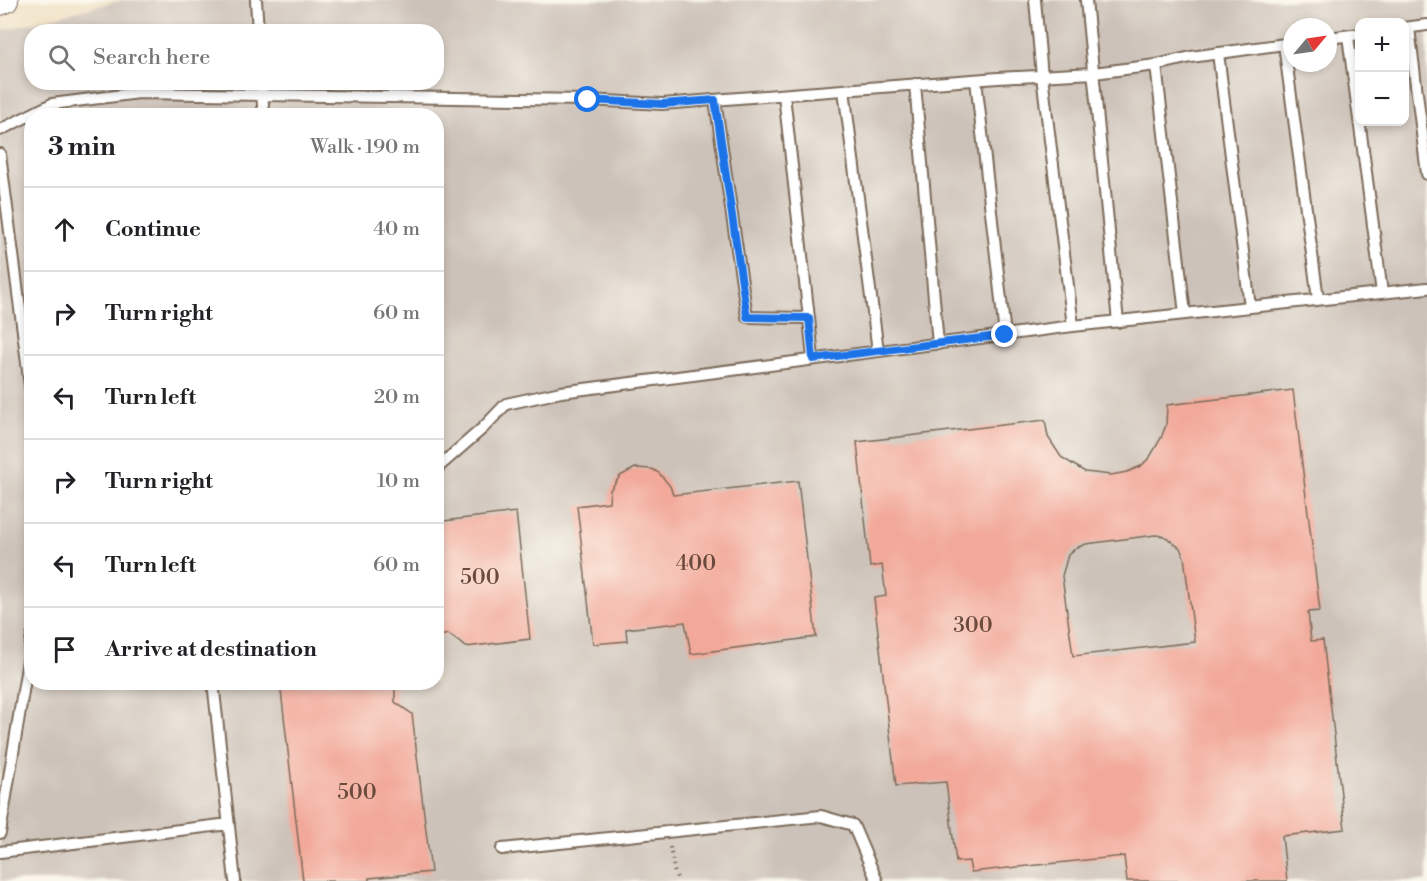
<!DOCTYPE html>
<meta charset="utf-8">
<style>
:root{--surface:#fff;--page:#f6f6f6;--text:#202124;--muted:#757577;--line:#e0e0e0}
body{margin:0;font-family:"Libre Bodoni",serif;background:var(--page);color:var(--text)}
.controls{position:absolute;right:18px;top:18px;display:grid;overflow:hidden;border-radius:12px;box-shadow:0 3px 9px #0003}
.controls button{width:54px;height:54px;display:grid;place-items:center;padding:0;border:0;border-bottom:2px solid var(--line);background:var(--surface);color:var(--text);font:30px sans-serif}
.compass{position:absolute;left:1283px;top:18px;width:54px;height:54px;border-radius:50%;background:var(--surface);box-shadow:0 3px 9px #0003;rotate:61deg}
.stop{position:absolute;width:18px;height:18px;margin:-14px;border:4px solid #1a73e8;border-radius:50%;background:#fff}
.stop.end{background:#1a73e8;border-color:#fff;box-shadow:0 2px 6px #0008}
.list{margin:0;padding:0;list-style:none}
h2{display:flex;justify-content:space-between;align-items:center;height:78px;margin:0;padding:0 24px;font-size:26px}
h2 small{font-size:20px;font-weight:400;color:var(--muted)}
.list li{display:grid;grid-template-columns:39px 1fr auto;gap:18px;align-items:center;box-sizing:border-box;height:84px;padding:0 24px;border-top:2px solid var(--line)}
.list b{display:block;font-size:22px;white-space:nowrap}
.list em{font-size:20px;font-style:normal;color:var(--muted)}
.icon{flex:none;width:33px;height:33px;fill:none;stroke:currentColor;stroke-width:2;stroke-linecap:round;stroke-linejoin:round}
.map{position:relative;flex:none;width:1427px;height:881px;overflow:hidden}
.search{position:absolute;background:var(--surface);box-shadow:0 3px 9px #0003;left:24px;top:24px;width:420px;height:66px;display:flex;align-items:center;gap:15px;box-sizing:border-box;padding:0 21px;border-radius:24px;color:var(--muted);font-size:22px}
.panel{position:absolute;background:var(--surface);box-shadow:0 3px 9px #0003;left:24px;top:108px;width:420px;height:582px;border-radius:24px}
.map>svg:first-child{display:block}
</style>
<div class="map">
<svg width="1427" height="881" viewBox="0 0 1427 881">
<rect width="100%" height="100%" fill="#fbf7ec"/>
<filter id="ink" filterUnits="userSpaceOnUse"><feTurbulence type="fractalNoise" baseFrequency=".0167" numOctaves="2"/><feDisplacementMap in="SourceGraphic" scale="12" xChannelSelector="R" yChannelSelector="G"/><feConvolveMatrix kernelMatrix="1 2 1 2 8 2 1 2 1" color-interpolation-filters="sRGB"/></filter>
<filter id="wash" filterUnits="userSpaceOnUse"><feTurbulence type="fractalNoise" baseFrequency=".008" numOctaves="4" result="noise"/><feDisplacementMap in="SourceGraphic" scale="24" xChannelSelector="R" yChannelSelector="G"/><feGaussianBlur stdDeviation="1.35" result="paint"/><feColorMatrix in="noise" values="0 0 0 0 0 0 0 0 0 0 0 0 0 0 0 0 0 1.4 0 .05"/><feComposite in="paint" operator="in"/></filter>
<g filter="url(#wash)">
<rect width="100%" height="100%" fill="#f2e3c8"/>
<!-- industrial -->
<path fill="#cdc2b9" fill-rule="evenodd" d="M122,0H1427V881H0V31ZM1360,22H1404V122H1360ZM1292,27H1328V63H1292ZM32,32H436V82H32ZM32,116H436V682H32Z"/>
<g id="blocks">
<!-- building -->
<path fill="#f2a99a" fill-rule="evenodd" d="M1293,390L1320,611L1308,612L1311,641L1323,640L1345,829L1282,836L1287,881H1127L1124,856L971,872L969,861L956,862L946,782L896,786L874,598L886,596L882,565L870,567L857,442L1045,420L1048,437L1061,457L1085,472L1111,475L1127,472L1141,466L1150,457L1161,438L1166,425L1167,405ZM1155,535L1164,536L1171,541L1180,548L1184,557L1195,642L1073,656L1062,576L1068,555L1076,548L1086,544Z
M635,468L652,469L659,473L670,486L673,495L798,481L816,637L691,654L685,622L626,629L627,641L593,644L577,506L609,502L610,490L620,476Z
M516,512L530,639L466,647L448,634L436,637V522Z
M280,682H395V702L412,714L431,872L369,878V881H303Z"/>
</g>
</g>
<g filter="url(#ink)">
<use href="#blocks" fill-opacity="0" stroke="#7b6b5a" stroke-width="1.5"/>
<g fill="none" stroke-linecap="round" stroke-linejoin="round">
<defs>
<path id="service" d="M256,0L258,32
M1035,0L1042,76L1073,326
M1086,0L1118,322
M1404,28L1427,25
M1409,28L1427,174
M1348,36L1382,293
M1328,38L1360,34
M1284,44L1318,299
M1218,53L1250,307
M1156,65L1185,314
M976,80L1005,335
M261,82L264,116
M915,84L938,344
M844,90L878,351
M784,95L809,318
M715,100L747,317L809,318L813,359
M0,130L52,104L139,93L588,100L662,104L998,78L1094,73L1156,65L1191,57L1292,43
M0,154L32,401
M436,469L483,428L506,404L561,392L1073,326L1427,288
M213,682L235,881
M0,833L32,636
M502,849L821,816L853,825L877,881
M0,852L229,824"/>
<path id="tertiary" d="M0,2L5,0"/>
</defs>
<!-- service casing -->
<use href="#service" stroke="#7b6b5a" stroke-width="14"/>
<!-- tertiary casing -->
<use href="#tertiary" stroke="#7b6b5a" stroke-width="28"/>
<!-- path -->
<path stroke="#7b6b5a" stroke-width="4" stroke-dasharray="1.5 4.5" stroke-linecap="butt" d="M670,847L674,870L678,881"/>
<!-- service -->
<use href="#service" stroke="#fff" stroke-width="10"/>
<!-- tertiary -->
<use href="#tertiary" stroke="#fff" stroke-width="26"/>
</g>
</g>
<g fill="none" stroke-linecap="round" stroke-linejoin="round" filter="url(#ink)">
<!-- route -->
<path stroke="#1a73e8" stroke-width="8" d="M588,100L662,104L715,100L747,317L809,318L813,359L1005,335"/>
</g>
<g text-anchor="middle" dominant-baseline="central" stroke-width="5" stroke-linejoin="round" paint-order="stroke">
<!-- number labels -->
<g font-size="21" fill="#694a3d">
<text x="696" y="564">400</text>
<text x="480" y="578">500</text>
<text x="973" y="626">300</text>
<text x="357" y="793">500</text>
</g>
</g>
</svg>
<div class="controls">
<button>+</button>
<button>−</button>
</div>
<svg class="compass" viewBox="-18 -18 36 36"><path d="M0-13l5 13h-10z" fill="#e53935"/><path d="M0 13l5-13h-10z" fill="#757577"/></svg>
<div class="stop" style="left:588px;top:100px"></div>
<div class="stop end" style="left:1005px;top:335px"></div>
<div class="search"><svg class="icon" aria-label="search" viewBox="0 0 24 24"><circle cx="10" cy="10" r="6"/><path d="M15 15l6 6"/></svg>Search here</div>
<section class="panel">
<h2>3 min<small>Walk · 190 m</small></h2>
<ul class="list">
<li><svg class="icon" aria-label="ahead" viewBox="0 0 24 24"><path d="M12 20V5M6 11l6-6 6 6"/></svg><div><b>Continue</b></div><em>40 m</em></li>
<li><svg class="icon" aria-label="right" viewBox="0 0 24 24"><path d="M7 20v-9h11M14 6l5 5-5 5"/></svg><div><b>Turn right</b></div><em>60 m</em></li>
<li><svg class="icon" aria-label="left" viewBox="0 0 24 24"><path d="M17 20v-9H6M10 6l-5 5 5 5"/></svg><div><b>Turn left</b></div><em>20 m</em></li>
<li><svg class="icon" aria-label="right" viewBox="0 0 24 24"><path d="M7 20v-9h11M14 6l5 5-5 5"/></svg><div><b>Turn right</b></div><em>10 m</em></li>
<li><svg class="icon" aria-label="left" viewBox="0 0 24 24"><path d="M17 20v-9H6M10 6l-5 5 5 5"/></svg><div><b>Turn left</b></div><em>60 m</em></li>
<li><svg class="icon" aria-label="arrive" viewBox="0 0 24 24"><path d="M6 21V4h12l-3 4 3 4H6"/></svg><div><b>Arrive at destination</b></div></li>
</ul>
</section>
</div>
